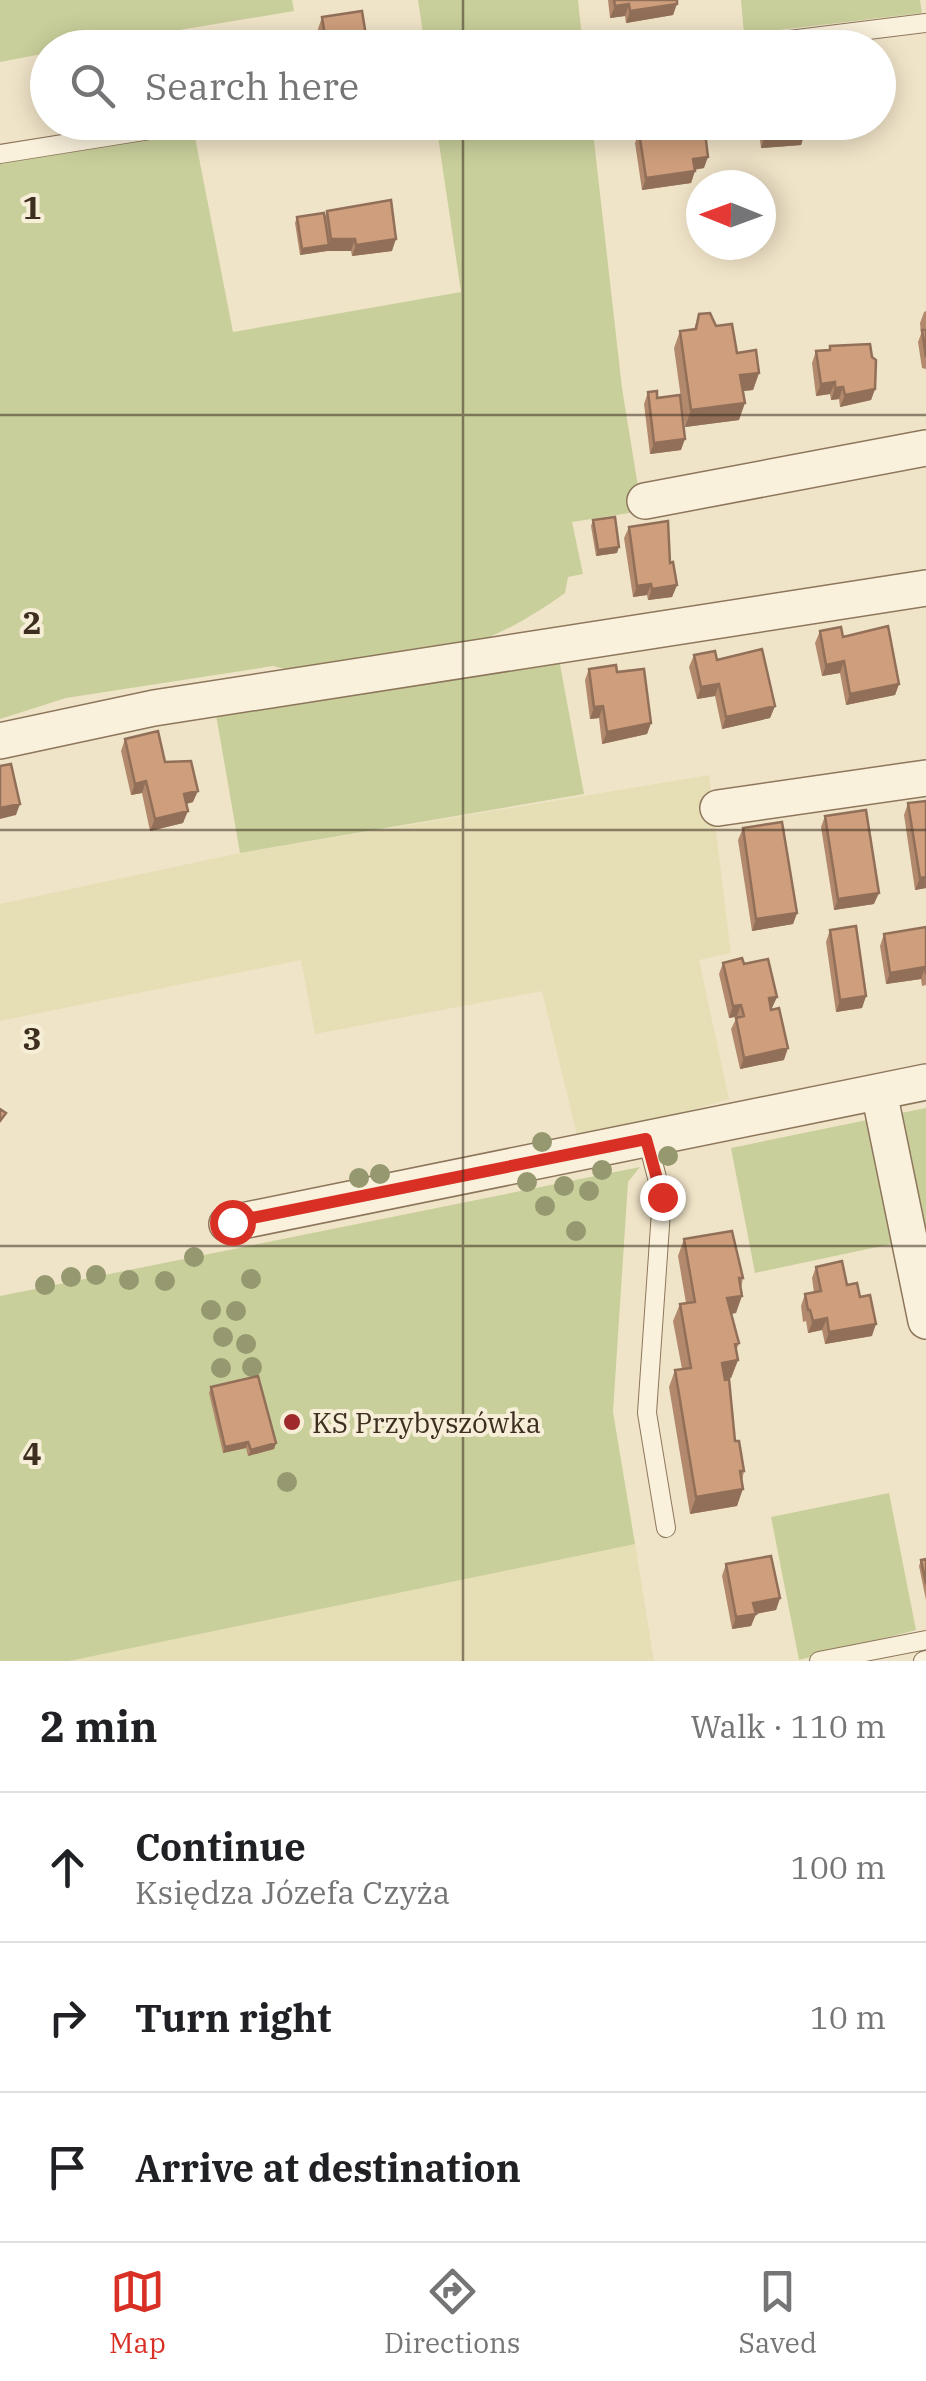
<!DOCTYPE html>
<meta charset="utf-8">
<style>
:root{--surface:#fff;--page:#f2f2f2;--text:#202124;--muted:#757577;--line:#e0e0e0;--accent:#d93025}
body{margin:0;font-family:"IBM Plex Serif",serif;background:var(--page);color:var(--text)}
.compass{position:absolute;left:686px;top:170px;width:90px;height:90px;border-radius:50%;background:var(--surface);box-shadow:0 5px 25px #0003;rotate:271deg}
.stop{position:absolute;width:30px;height:30px;margin:-22px;border:8px solid #d93025;border-radius:50%;background:#fff}
.stop.end{background:#d93025;border-color:#fff;box-shadow:0 2px 10px #0008}
.list{margin:0;padding:0;list-style:none}
h2{display:flex;justify-content:space-between;align-items:center;height:130px;margin:0;padding:0 40px;font-size:42px}
h2 small{font-size:32px;font-weight:400;color:var(--muted)}
.list li{display:grid;grid-template-columns:65px 1fr auto;gap:30px;align-items:center;box-sizing:border-box;height:150px;padding:0 40px;border-top:2px solid var(--line)}
.list b{display:block;font-size:38px;white-space:nowrap}
.list p{margin:0;font-size:32px;white-space:nowrap;color:var(--muted)}
.list em{font-size:32px;font-style:normal;color:var(--muted)}
.icon{flex:none;width:55px;height:55px;fill:none;stroke:currentColor;stroke-width:2;stroke-linecap:round;stroke-linejoin:round}
.map{position:relative;flex:none;width:926px;height:1661px;overflow:hidden}
.search{position:absolute;background:var(--surface);box-shadow:0 5px 25px #0003;left:30px;right:30px;top:30px;height:110px;display:flex;align-items:center;gap:25px;box-sizing:border-box;padding:0 35px;border-radius:55px;color:var(--muted);font-size:38px}
.sheet{height:580px;background:var(--surface)}
nav{display:flex;justify-content:space-around;align-items:center;box-sizing:border-box;height:140px;border-top:2px solid var(--line);background:var(--surface);font-size:28px;color:var(--muted)}
nav a{display:grid;justify-items:center;gap:5px}
nav .on{color:var(--accent)}
.map>svg:first-child{display:block}
</style>
<div class="map">
<svg width="926" height="1661" viewBox="0 0 926 1661">
<rect width="100%" height="100%" fill="#f0e4c8"/>
<!-- farmland -->
<path fill="#e6deb5" d="M709,775L731,953L699,960L729,1099L579,1143L542,991L315,1034L301,960L0,1021V904L240,853Z
M635,1544L654,1661H69L609,1548Z"/>
<!-- green -->
<path fill="#c9cf9b" d="M0,0H292L294,11L77,47L48,48L47,53L0,62Z
M418,0H578L583,47H425Z
M741,0H920L922,13L744,34Z
M436,123H592L622,388L642,511L572,522L583,574L568,577L565,593C537,613 508,631 476,642L289,670L273,666L66,698L0,719V164L193,127L233,332L461,292Z
M559,659L584,794L240,853L215,709Z
M926,1108V1236L896,1114Z
M872,1119L896,1243L755,1273L731,1148Z
M640,1167L628,1182L613,1412L635,1544L69,1661H0V1296Z
M889,1493L916,1630L799,1660L771,1517Z"/>
<g fill="none" stroke-linecap="round" stroke-linejoin="round">
<defs>
<path id="service" d="M724,48L926,23
M0,154L200,122
M647,1139L662,1197L647,1413L666,1528
M819,1661L926,1640
M923,1661L926,1660"/>
<path id="minor" d="M645,501L926,448
M0,741L154,708L926,588
M718,808L926,778
M879,1092L926,1321
M227,1224L926,1082"/>
</defs>
<!-- service casing -->
<use href="#service" stroke="#8d765c" stroke-width="20"/>
<!-- minor casing -->
<use href="#minor" stroke="#8d765c" stroke-width="38"/>
<!-- service -->
<use href="#service" stroke="#faf1dc" stroke-width="18"/>
<!-- minor -->
<use href="#minor" stroke="#faf1dc" stroke-width="35"/>
</g>
<!-- trees -->
<g fill="#96986f">
<circle cx="542" cy="1142" r="10"/>
<circle cx="668" cy="1156" r="10"/>
<circle cx="602" cy="1170" r="10"/>
<circle cx="380" cy="1174" r="10"/>
<circle cx="359" cy="1178" r="10"/>
<circle cx="527" cy="1182" r="10"/>
<circle cx="564" cy="1186" r="10"/>
<circle cx="589" cy="1191" r="10"/>
<circle cx="545" cy="1206" r="10"/>
<circle cx="576" cy="1231" r="10"/>
<circle cx="194" cy="1257" r="10"/>
<circle cx="96" cy="1275" r="10"/>
<circle cx="71" cy="1277" r="10"/>
<circle cx="251" cy="1279" r="10"/>
<circle cx="129" cy="1280" r="10"/>
<circle cx="165" cy="1281" r="10"/>
<circle cx="45" cy="1285" r="10"/>
<circle cx="211" cy="1310" r="10"/>
<circle cx="236" cy="1311" r="10"/>
<circle cx="223" cy="1337" r="10"/>
<circle cx="246" cy="1344" r="10"/>
<circle cx="252" cy="1367" r="10"/>
<circle cx="221" cy="1368" r="10"/>
<circle cx="287" cy="1482" r="10"/>
</g>
<!-- wall -->
<path fill="#b2896c" d="M608,0H677L673,15L626,23L625,16L610,18Z
M322,17L368,48H321L318,29Z
M758,122H816L812,134L804,135L801,145L761,148Z
M639,132L704,168L695,170L691,183L642,190L635,143Z
M327,211L392,251L352,256L351,251H327L300,255L295,223L297,217H325Z
M926,311V369L922,368L918,342L921,334L920,323L924,312Z
M699,314L716,326L737,353L759,373L753,390L743,391L739,420L685,427L674,348L680,331L694,329Z
M830,346L875,389L871,400L840,407L839,399L831,400L830,394L816,396L812,363L816,351L829,350Z
M648,392L657,398L681,450L650,454L644,404Z
M593,520L617,553L596,556L591,526Z
M629,527L677,585L672,597L648,600L647,595L633,597L624,538Z
M820,631L843,637L899,684L895,695L846,705L840,673L822,676L815,643Z
M694,655L717,660L775,706L770,718L722,729L715,696L697,699L689,667Z
M589,669L617,672L651,723L647,734L602,744L599,718L590,719L585,680Z
M125,739L193,802L186,804L183,823L150,831L142,793L131,795L121,751Z
M926,801V888L915,890L904,815L908,803Z
M825,816L874,904L834,910L821,827Z
M743,828L797,913L793,924L752,931L738,840Z
M926,927V985L922,986L921,979L886,984L880,946L884,934Z
M830,930L866,996L862,1008L836,1012L826,942Z
M723,963L744,964L777,997L771,1009L784,1060L740,1069L731,1029L737,1017L729,1018L719,974Z
M684,1239L743,1278L736,1313L731,1314L739,1343L736,1351L738,1360L731,1378L725,1379L735,1441L744,1471L737,1506L690,1514L669,1387L675,1370L682,1369L673,1321L680,1304L686,1303L678,1256Z
M816,1267L847,1285L860,1297L872,1336L825,1344L822,1330L808,1333L806,1321L803,1322L801,1306L805,1294L814,1293L812,1278Z
M211,1387L276,1443L274,1449L248,1456L246,1448L223,1453L209,1393Z
M926,1559V1600L919,1566L921,1560Z
M726,1564L780,1598L776,1610L756,1614L751,1626L732,1629L722,1576Z"/>
<!-- shaded-wall -->
<path fill="#916f58" d="M629,4L625,16L610,18L615,6Z
M677,4L673,15L626,23L630,11Z
M816,123L812,134L804,135L801,145L761,148L765,136L803,124Z
M708,157L704,168L689,170L693,159Z
M695,171L691,183L642,190L646,178Z
M331,239H355L351,251H327Z
M396,239L392,251L352,256L356,245Z
M329,245L327,251L300,255L302,249Z
M759,373L753,390L734,392L740,375Z
M835,382L830,394L816,396L821,384Z
M843,387L839,399L831,400L835,388Z
M875,389L871,400L840,407L845,395Z
M745,403L739,420L685,427L691,410Z
M685,439L681,450L650,454L654,443Z
M619,547L617,553L596,556L598,550Z
M651,584L647,595L633,597L637,586Z
M677,585L672,597L648,600L652,589Z
M844,661L840,673L822,676L826,665Z
M719,684L715,696L697,699L701,687Z
M899,684L895,695L846,705L850,694Z
M603,706L599,718L590,719L594,707Z
M775,706L770,718L722,729L726,717Z
M651,723L647,734L602,744L607,732Z
M146,781L142,793L131,795L135,784Z
M198,791L193,802L179,806L184,794Z
M20,804L16,815L0,819V808Z
M188,811L183,823L150,831L155,819Z
M926,877V888L915,890L920,878Z
M879,893L874,904L834,910L838,899Z
M797,913L793,924L752,931L756,919Z
M925,967L921,979L886,984L890,973Z
M866,996L862,1008L836,1012L840,1000Z
M777,997L772,1008L764,1010L769,998Z
M741,1005L737,1016L729,1018L733,1006Z
M788,1048L784,1060L740,1069L744,1058Z
M742,1296L736,1313L721,1315L727,1298Z
M827,1318L822,1330L808,1333L813,1321Z
M876,1324L872,1336L825,1344L829,1332Z
M738,1360L731,1378L716,1380L722,1363Z
M248,1442L246,1448L223,1453L225,1447Z
M276,1443L274,1449L248,1456L251,1450Z
M743,1489L737,1506L690,1514L696,1497Z
M780,1598L776,1610L749,1615L753,1603Z
M756,1614L751,1626L732,1629L736,1617Z"/>
<!-- building -->
<path fill="#cf9f7d" stroke="#916f58" stroke-width="2.5" d="M614,0H677V4L630,11L629,4L615,6Z
M362,11L368,48H327L322,17Z
M104,43V48H78Z
M763,122H816V123L803,124L805,133L765,136Z
M704,124L708,157L693,159L695,171L646,178L639,132Z
M391,200L396,239L356,245L355,239H331L327,211Z
M324,213L329,245L302,249L297,217Z
M710,313L716,326L732,324L737,353L756,350L759,373L740,375L745,403L691,410L680,331L696,329L699,314Z
M922,330H926V357Z
M870,344L872,357L876,360L875,389L845,395L843,387L835,388V382L821,384L816,351L830,350V346Z
M657,391V398L680,395L685,439L654,443L648,392Z
M615,517L619,547L598,550L593,520Z
M668,521L670,563L673,562L677,585L652,589L651,584L637,586L629,527Z
M888,626L899,684L850,694L844,661L826,665L820,631L841,627L843,637Z
M762,649L775,706L726,717L719,684L701,687L694,655L715,651L717,660Z
M616,665L617,672L644,669L651,723L607,732L603,706L594,707L589,669Z
M158,731L165,762L191,761L198,791L184,794L188,811L155,819L146,781L135,784L125,739Z
M11,764L20,804L0,808V766Z
M926,801V877L920,878L908,803Z
M866,810L879,893L838,899L825,816Z
M782,822L797,913L756,919L743,828Z
M856,926L866,996L840,1000L830,930Z
M926,927V974L925,967L890,973L884,934Z
M742,958L744,964L768,959L777,997L769,998L771,1010L779,1008L788,1048L744,1058L736,1018L744,1016L741,1005L733,1006L723,963Z
M0,1109L6,1113L0,1121Z
M732,1231L743,1278H739L742,1296L727,1298L739,1343L735,1344L738,1360L722,1363L725,1380L729,1379L735,1441H739L744,1471H740L743,1489L696,1497L675,1370L691,1368L680,1304L695,1302L684,1239Z
M842,1261L847,1285L857,1283L860,1297L870,1295L876,1324L829,1332L827,1318L813,1321L810,1310H808L805,1294L821,1291L816,1267Z
M258,1376L276,1443L251,1450L248,1442L225,1447L211,1387Z
M771,1556L780,1598L753,1603L756,1614L736,1617L726,1564Z
M926,1559V1584L921,1560Z"/>
<g fill="none" stroke-linecap="round" stroke-linejoin="round">
<!-- route -->
<path stroke="#d93025" stroke-width="12" d="M232,1222L646,1139L662,1197"/>
</g>
<!-- grid -->
<path fill="none" stroke="#3d2e20" stroke-width="2.5" stroke-opacity="0.55" d="M463,0V48M463,122V1661M0,415H926M0,830H926M0,1246H926"/>
<!-- markers -->
<circle fill="#9e2a2b" stroke="#f7eed8" stroke-width="4" cx="292" cy="1422" r="10"/>
<g text-anchor="middle" dominant-baseline="central" stroke-width="8" stroke-linejoin="round" paint-order="stroke">
<!-- poi labels -->
<g font-size="28" fill="#3d2e20" stroke="#f7eed8" text-anchor="start">
<text x="312" y="1422">KS Przybyszówka</text>
</g>
</g>
<g font-size="32" text-anchor="middle" font-weight="bold" fill="#3d2e20" stroke="#f7eed8" stroke-width="8" stroke-linejoin="round" paint-order="stroke">
<text x="32" y="219">1</text>
<text x="32" y="634">2</text>
<text x="32" y="1050">3</text>
<text x="32" y="1465">4</text>
</g>
</svg>
<svg class="compass" viewBox="-18 -18 36 36"><path d="M0-13l5 13h-10z" fill="#e53935"/><path d="M0 13l5-13h-10z" fill="#757577"/></svg>
<div class="stop" style="left:232px;top:1222px"></div>
<div class="stop end" style="left:662px;top:1197px"></div>
<div class="search"><svg class="icon" aria-label="search" viewBox="0 0 24 24"><circle cx="10" cy="10" r="6"/><path d="M15 15l6 6"/></svg>Search here</div>
</div>
<section class="sheet">
<h2>2 min<small>Walk · 110 m</small></h2>
<ul class="list">
<li><svg class="icon" aria-label="ahead" viewBox="0 0 24 24"><path d="M12 20V5M6 11l6-6 6 6"/></svg><div><b>Continue</b><p>Księdza Józefa Czyża</p></div><em>100 m</em></li>
<li><svg class="icon" aria-label="right" viewBox="0 0 24 24"><path d="M7 20v-9h11M14 6l5 5-5 5"/></svg><div><b>Turn right</b></div><em>10 m</em></li>
<li><svg class="icon" aria-label="arrive" viewBox="0 0 24 24"><path d="M6 21V4h12l-3 4 3 4H6"/></svg><div><b>Arrive at destination</b></div></li>
</ul>
</section>
<nav>
<a class="on"><svg class="icon" aria-label="map" viewBox="0 0 24 24"><path d="M3 6l6-2 6 2 6-2v14l-6 2-6-2-6 2zM9 4v14M15 6v14"/></svg>Map</a>
<a><svg class="icon" aria-label="directions" viewBox="0 0 24 24"><path d="M12 3l9 9-9 9-9-9zM9 14v-3h6M13 9l2 2-2 2"/></svg>Directions</a>
<a><svg class="icon" aria-label="saved" viewBox="0 0 24 24"><path d="M7 4h10v16l-5-4-5 4z"/></svg>Saved</a>
</nav>
